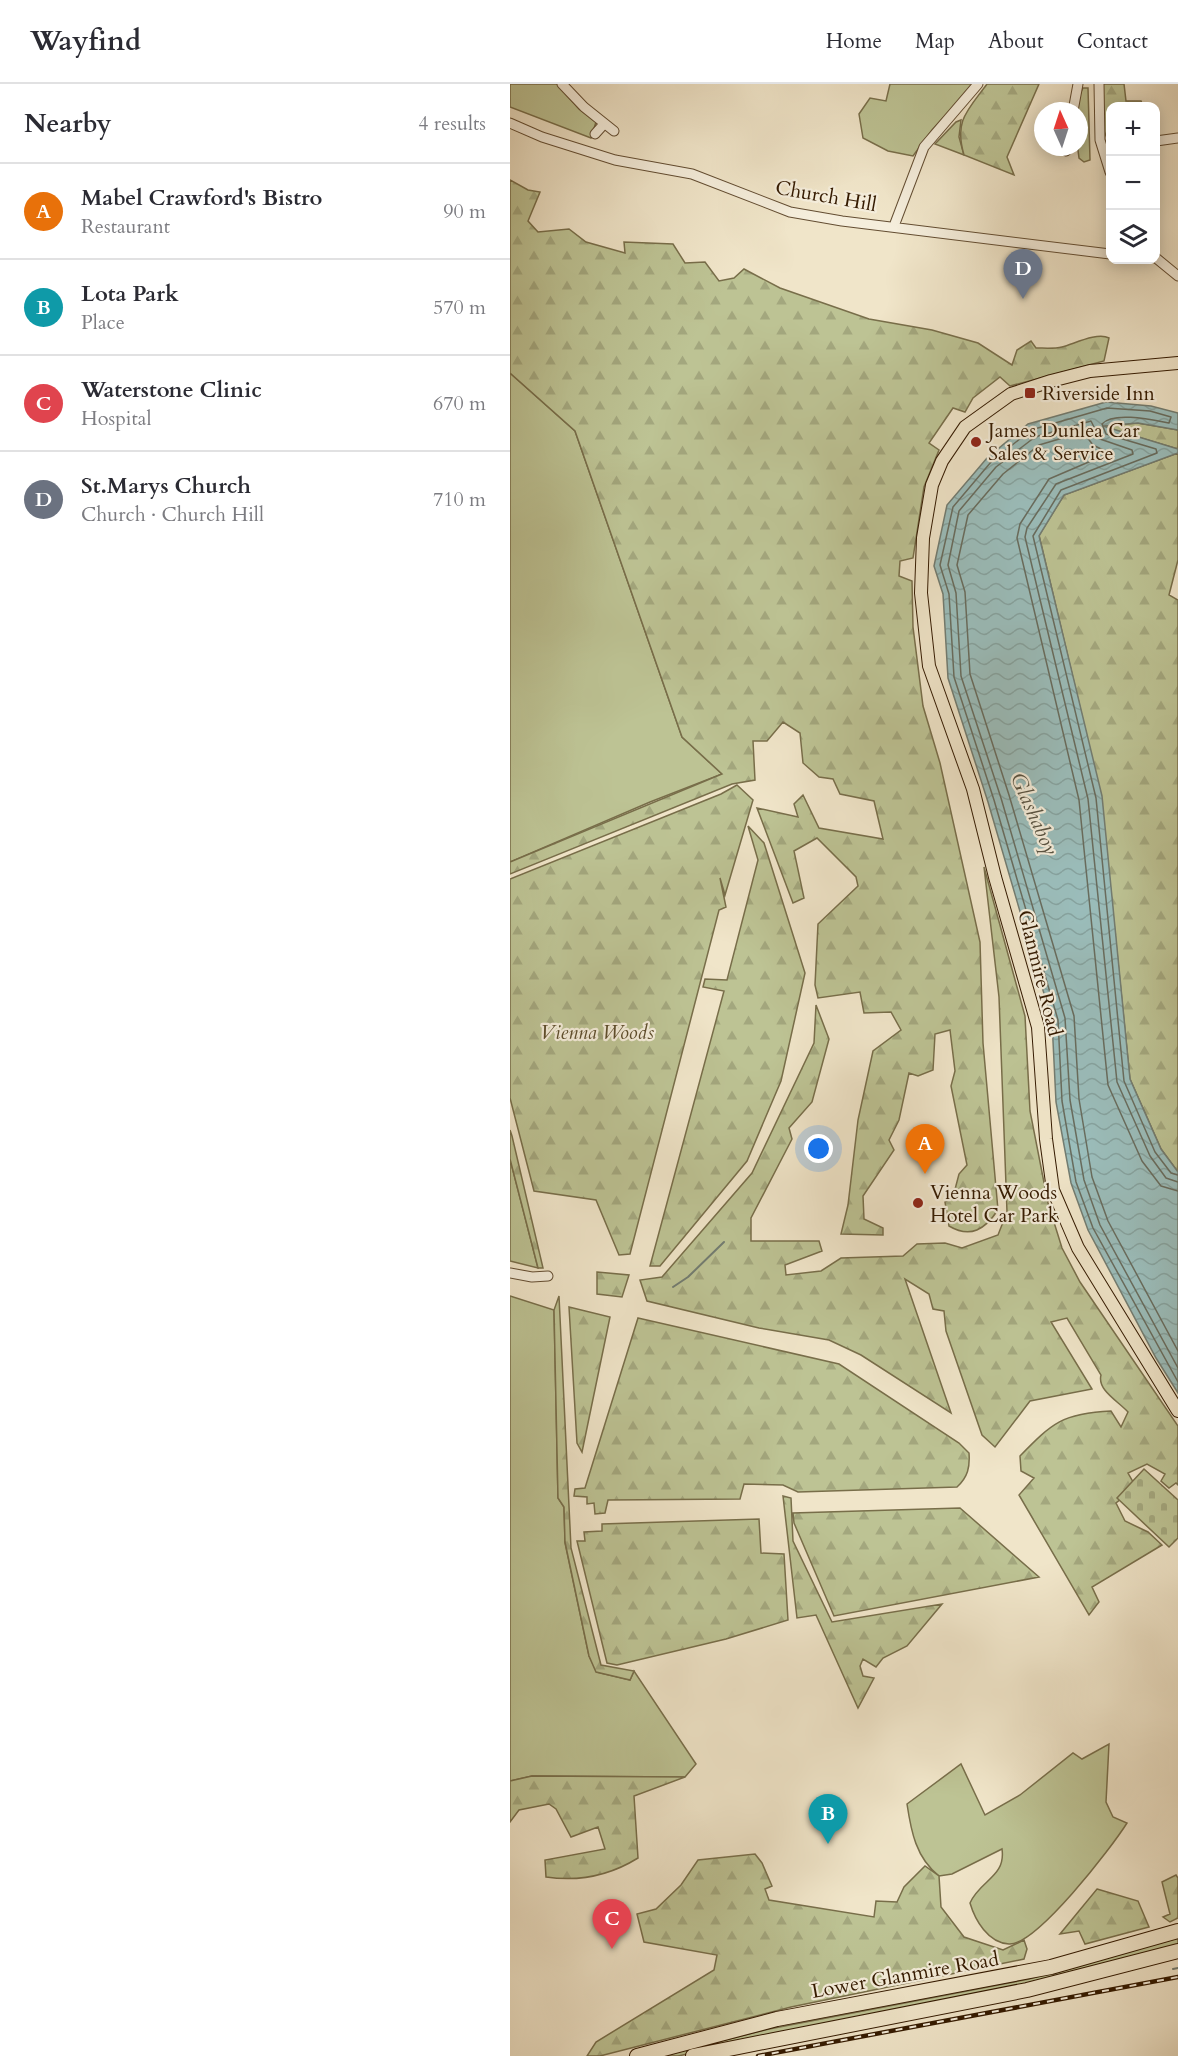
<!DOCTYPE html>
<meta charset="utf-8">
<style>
:root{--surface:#fff;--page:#f7f7f7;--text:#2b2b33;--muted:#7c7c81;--line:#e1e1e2;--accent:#2563eb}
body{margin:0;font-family:Cardo,serif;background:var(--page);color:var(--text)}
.controls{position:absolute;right:18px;top:18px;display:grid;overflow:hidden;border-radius:12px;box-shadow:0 3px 15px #0003}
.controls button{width:54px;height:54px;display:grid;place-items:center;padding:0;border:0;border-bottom:2px solid var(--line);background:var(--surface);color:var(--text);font:30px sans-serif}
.compass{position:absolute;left:524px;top:18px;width:54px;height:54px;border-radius:50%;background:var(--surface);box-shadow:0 3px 15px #0003;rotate:357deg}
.you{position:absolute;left:309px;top:1065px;width:21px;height:21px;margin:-15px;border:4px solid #fff;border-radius:50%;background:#1a73e8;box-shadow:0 0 0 9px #1a73e833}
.badge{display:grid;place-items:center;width:39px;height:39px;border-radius:50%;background:var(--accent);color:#fff;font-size:20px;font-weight:700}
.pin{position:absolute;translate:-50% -50px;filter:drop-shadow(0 2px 3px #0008)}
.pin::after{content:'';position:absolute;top:32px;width:21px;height:18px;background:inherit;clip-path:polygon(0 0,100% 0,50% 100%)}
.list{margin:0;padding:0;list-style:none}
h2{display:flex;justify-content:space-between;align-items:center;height:78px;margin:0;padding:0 24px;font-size:26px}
h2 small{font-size:20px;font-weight:400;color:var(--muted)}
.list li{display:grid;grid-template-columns:39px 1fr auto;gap:18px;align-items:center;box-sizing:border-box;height:96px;padding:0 24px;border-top:2px solid var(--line)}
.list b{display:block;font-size:22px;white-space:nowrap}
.list p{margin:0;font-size:20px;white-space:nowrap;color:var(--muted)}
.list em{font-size:20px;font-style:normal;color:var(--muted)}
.icon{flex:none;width:33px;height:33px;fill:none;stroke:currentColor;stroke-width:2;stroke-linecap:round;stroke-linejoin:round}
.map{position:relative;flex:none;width:668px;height:1972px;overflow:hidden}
header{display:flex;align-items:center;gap:36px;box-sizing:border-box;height:84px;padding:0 30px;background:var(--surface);border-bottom:2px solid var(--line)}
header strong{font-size:28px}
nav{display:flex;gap:33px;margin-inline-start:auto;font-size:21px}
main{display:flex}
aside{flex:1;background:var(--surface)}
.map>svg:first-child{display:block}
</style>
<header>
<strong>Wayfind</strong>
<nav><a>Home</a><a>Map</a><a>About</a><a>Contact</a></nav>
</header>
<main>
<aside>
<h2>Nearby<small>4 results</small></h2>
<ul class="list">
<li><span class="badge" style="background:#e8710a">A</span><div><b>Mabel Crawford's Bistro</b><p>Restaurant</p></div><em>90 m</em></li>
<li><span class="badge" style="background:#0f9aa8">B</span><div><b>Lota Park</b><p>Place</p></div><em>570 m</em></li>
<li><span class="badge" style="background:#e0444e">C</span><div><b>Waterstone Clinic</b><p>Hospital</p></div><em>670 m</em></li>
<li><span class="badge" style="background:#6b7280">D</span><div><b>St.Marys Church</b><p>Church · Church Hill</p></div><em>710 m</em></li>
</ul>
</aside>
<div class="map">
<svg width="668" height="1972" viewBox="0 0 668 1972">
<defs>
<pattern id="forest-firs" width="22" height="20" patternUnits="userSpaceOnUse" patternTransform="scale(1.5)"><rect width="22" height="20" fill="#bdc394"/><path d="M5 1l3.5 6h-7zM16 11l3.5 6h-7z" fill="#a3a77e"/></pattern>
<pattern id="cemetery-stones" width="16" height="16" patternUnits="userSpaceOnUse" patternTransform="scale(1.5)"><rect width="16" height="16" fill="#bdc394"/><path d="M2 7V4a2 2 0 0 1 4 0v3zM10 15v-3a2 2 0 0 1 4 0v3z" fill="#a3a77e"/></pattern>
<pattern id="water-waves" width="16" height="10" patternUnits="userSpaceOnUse" patternTransform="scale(1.5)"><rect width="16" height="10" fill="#9bbebc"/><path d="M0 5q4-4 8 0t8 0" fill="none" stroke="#86a3a0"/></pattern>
</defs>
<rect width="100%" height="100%" fill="#f0e5c9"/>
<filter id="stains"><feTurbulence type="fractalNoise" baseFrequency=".00333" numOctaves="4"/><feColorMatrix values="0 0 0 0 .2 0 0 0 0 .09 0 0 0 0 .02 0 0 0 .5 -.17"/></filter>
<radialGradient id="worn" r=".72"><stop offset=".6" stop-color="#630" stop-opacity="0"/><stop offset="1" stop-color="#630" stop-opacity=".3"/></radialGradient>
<!-- green -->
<path fill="#bdc394" stroke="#786e4a" stroke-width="1.5" d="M0,0H47L69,25L86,38L81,54L0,23Z
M380,0H464L422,46L403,72L378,67L353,54L349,30L360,14L376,17Z
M573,4H578L580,76L574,78L569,74C567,61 565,16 573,4Z
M451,36L449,53L454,71L425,60L446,38Z
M0,289L65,347L172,653L212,690L140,718L0,778Z
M0,1075L28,1184L0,1177Z
M0,1212L44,1226L48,1414L54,1423L55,1459L79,1572L87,1588L120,1596L124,1587L186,1680L175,1693L22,1692L0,1697Z
M599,1660L596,1718L603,1733L617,1739C602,1763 526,1862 499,1860C478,1859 465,1836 460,1819C470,1796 496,1793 492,1765L442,1790L429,1792C406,1774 401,1747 397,1720L451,1680L475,1731L510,1711L563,1669L572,1675Z
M668,1854V1862L564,1890L168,1972H152L259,1945L519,1895Z"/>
<!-- forest -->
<path fill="url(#forest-firs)" stroke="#786e4a" stroke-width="1.5" d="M477,0H529L497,73L504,91L454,71C444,37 457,27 477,0Z
M592,0H614L616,17H631L633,22H600V61L594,47Z
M0,96L18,106L30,108L18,137L28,148L59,145L76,158L115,169L114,158L163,160L175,179L195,178L209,197L224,194L234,185L270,204L359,235L422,246L468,259L502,281L507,266L521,257L526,264C534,264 544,265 552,263C564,260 587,248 599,254L594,277L500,302L490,293L463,314L455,328L443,324L419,359L429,366L414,403L403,474L390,477L389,492L402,497L403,543L413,622L430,679L470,858L473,959L488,1126C475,1145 461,1155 439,1142L435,1118L443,1113L449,1090L457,1081L441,1002L445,987L440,946L425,950L423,986L408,992L399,989L389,1036L379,1056L384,1066L353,1112L354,1135L373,1144V1151L331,1150L338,1121L348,1036L363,967L391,946L381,928L354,929L350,908L308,914L305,901L308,840L348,802L346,793L307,754L284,767L294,814L283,819L247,724L288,733L284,720L293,711L309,744L373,755L364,717L330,710L323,695L309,693L293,679L290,649L273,638L257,657H243L245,696L222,700L0,790V778L212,690L172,653L65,347L0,289Z
M628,339L668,346V365L591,342Z
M668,369V476L659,511L668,516V1088L651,1065L620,995L591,712L529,451L554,411Z
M227,701L243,716L215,811L210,794L216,823L209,826L120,1170L109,1171L86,1116L24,1107L0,1014V795L211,710Z
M238,742L254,759L295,889L271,997L237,1077L150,1182H140L214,907L193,903L195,895L217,896L248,776Z
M474,783L515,932L520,1027L538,1119L552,1164L570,1198L668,1342V1401L666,1399L659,1404L651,1397L655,1390L637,1380L618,1389L626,1403L606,1419L615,1437L638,1448L652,1461L582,1503L589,1518L579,1531L509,1411L524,1394L511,1387L510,1372C542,1339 553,1329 601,1327L611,1343L618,1328C608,1317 587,1306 591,1291L557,1234L541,1238L582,1305L520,1317L485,1363L472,1351L436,1247L434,1227L423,1225L419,1210L395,1195L441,1329L351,1271L319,1256L249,1244L137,1217L130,1196L152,1193L242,1089L304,959L306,921L319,955L302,1018L279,1044L282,1055L241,1134V1157H309L312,1167L275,1181L276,1191L311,1187L331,1174L393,1172L407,1160L435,1159L452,1164L488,1151L497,1128L489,913Z
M0,1046L2,1052L33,1184H28L0,1075Z
M87,1188L119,1191L112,1213L87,1210Z
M49,1212L61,1464L91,1581L124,1587L120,1596L86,1588L79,1572L55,1458L54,1423L48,1414L44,1226Z
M59,1223L100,1233L72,1368L67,1359Z
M128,1234L329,1280L449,1359L459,1369C460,1383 458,1393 447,1403L288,1408L273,1401L234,1400L230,1415L98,1416L95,1429L85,1430L84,1419L77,1420V1413L64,1412L65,1405L75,1404Z
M273,1412L281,1414L283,1457L322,1538L432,1520L397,1562L373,1574L366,1583L353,1575L350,1582L353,1592L364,1594L348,1624L306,1531L287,1534Z
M450,1424L529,1493L324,1532L284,1439L283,1429Z
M249,1435L251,1469L274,1470L278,1536L216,1555L107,1581L97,1579L67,1457H75L74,1448L92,1447V1440Z
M22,1692L175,1693L124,1712L128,1774C99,1792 70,1798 36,1793L35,1776L95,1765L88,1743L61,1753L46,1725L39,1720L9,1726L0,1738V1697Z
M245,1770L252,1779L262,1802L255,1805L259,1816L364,1833L366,1817L387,1818L394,1803L415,1782L429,1792L431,1823L454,1853L493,1866L514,1856L517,1865L514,1875L281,1923L90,1972H77L86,1958L204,1886L207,1871L134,1858L127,1830L146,1825L171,1801L188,1776Z
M666,1791L668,1794V1834L660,1838L653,1833L660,1830L652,1798Z
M587,1805L628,1817L639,1843L575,1860L569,1847L550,1850Z"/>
<!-- cemetery -->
<path fill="url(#cemetery-stones)" stroke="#786e4a" stroke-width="1.5" d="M634,1385L668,1416V1454L659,1463L607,1414Z"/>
<!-- water -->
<path fill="url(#water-waves)" stroke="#727c71" stroke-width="1.5" d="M596,318L641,322L668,329V346L628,339L593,342L668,365V369L554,411L529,452L592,712L620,995L651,1065L668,1088V1309L646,1274L578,1146L561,1099L546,1018L542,937L478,718L438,594L433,510L424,482L437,421L477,374L518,340Z"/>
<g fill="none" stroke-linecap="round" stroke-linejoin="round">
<!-- shore -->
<path stroke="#686c5e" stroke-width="1.5" d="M668,1091L661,1089L645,1068L614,997L586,714L523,452L551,406L647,369L646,365L596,350L592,340C603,327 643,336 659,339L661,333L640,327L597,324L521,346L481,378L443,423L430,481L439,510L444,593L484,716L548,936L552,1017L566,1098L583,1144L668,1298
M668,1098L656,1094L640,1072L607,998L578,715L515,453L517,444L546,400L623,370L622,366L590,355L581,337L525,353L486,383L449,427L438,481L446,509L451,592L491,714L555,934L560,1016L574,1096L590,1141L668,1284
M668,1107L651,1102L632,1077L598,1001L569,716L507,454L510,440L539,395L595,371V367L583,361L573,348L529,361L493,390L458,431L447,481L455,508L460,590L499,711L564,932L569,1015L582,1093L598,1137L668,1267"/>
<!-- stream -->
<path stroke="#727c71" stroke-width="2" d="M163,1203L178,1193L214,1158
M663,1885L668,1884"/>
<defs>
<path id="minor" d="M52,0L74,23L104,47
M589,0L590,56L600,88
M563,27L568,0
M0,39L32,53L105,76L182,90L280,128L332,137L600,170
M85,50L94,40
M646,57L668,54
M556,67L557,63
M384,142L414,63L468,0
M646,174L668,192
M0,1189L22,1193L38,1192"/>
<path id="major" d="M668,279L580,287L541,297L501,310L455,343L432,377L422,401L413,454L411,509L419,582L463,705L485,793L528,943L536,1055L543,1106L568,1164L668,1327"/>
<path id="highway" d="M127,1972L267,1935L541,1883L668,1847
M183,1972L517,1906L668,1867"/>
</defs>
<!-- minor casing -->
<use href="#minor" stroke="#634d32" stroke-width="11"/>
<!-- major casing -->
<use href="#major" stroke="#341a00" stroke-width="14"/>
<!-- highway casing -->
<use href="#highway" stroke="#341a00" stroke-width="16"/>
<!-- minor -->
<use href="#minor" stroke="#f5eedc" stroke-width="9"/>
<!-- major -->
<use href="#major" stroke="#f0e5c9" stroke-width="12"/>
<!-- highway -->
<use href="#highway" stroke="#f0e5c9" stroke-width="14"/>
<defs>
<path id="rail" d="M248,1972L668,1893"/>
</defs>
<!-- rail casing -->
<use href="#rail" stroke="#341a00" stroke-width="4.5"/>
<!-- rail -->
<use href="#rail" stroke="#f5eedc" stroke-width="2" stroke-dasharray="7" stroke-linecap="butt"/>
</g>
<!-- markers -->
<g fill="#8f2418" stroke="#f5eedc" stroke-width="2">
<rect x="514" y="303" width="12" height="12" rx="3"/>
<circle cx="466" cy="358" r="6"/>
<circle cx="408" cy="1119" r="6"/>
</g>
<g text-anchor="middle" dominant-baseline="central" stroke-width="4.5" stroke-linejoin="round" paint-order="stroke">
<!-- street labels -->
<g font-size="20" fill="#341a00" stroke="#f5eedc">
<text transform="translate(316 112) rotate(10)">Church Hill</text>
<text transform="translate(530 889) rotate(76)">Glanmire Road</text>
<text transform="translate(395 1891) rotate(-10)">Lower Glanmire Road</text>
</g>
<!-- poi labels -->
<g font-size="20" fill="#341a00" stroke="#f5eedc" text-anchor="start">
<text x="532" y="309">Riverside Inn</text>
<text x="478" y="346">James Dunlea Car<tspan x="478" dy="23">Sales &amp; Service</tspan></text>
<text x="420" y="1108">Vienna Woods<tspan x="420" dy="23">Hotel Car Park</tspan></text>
</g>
<!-- park labels -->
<g font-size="20" font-style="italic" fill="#5d4d2c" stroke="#f5eedc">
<text x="87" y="948">Vienna Woods</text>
</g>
<!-- water labels -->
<g font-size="21" font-style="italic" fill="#585342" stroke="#f5eedc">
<text transform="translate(524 730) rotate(66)">Glashaboy</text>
</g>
</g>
<rect width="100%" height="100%" filter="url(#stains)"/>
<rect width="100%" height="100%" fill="url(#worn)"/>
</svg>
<div class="controls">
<button>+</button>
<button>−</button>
<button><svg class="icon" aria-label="layers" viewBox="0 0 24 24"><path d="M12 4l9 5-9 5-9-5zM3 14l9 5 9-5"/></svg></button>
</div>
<svg class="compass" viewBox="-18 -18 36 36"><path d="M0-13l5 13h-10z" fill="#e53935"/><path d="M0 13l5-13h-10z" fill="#7c7c81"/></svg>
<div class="you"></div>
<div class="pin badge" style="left:415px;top:1090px;background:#e8710a">A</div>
<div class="pin badge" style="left:318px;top:1760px;background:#0f9aa8">B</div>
<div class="pin badge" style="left:102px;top:1865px;background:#e0444e">C</div>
<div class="pin badge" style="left:513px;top:215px;background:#6b7280">D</div>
</div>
</main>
